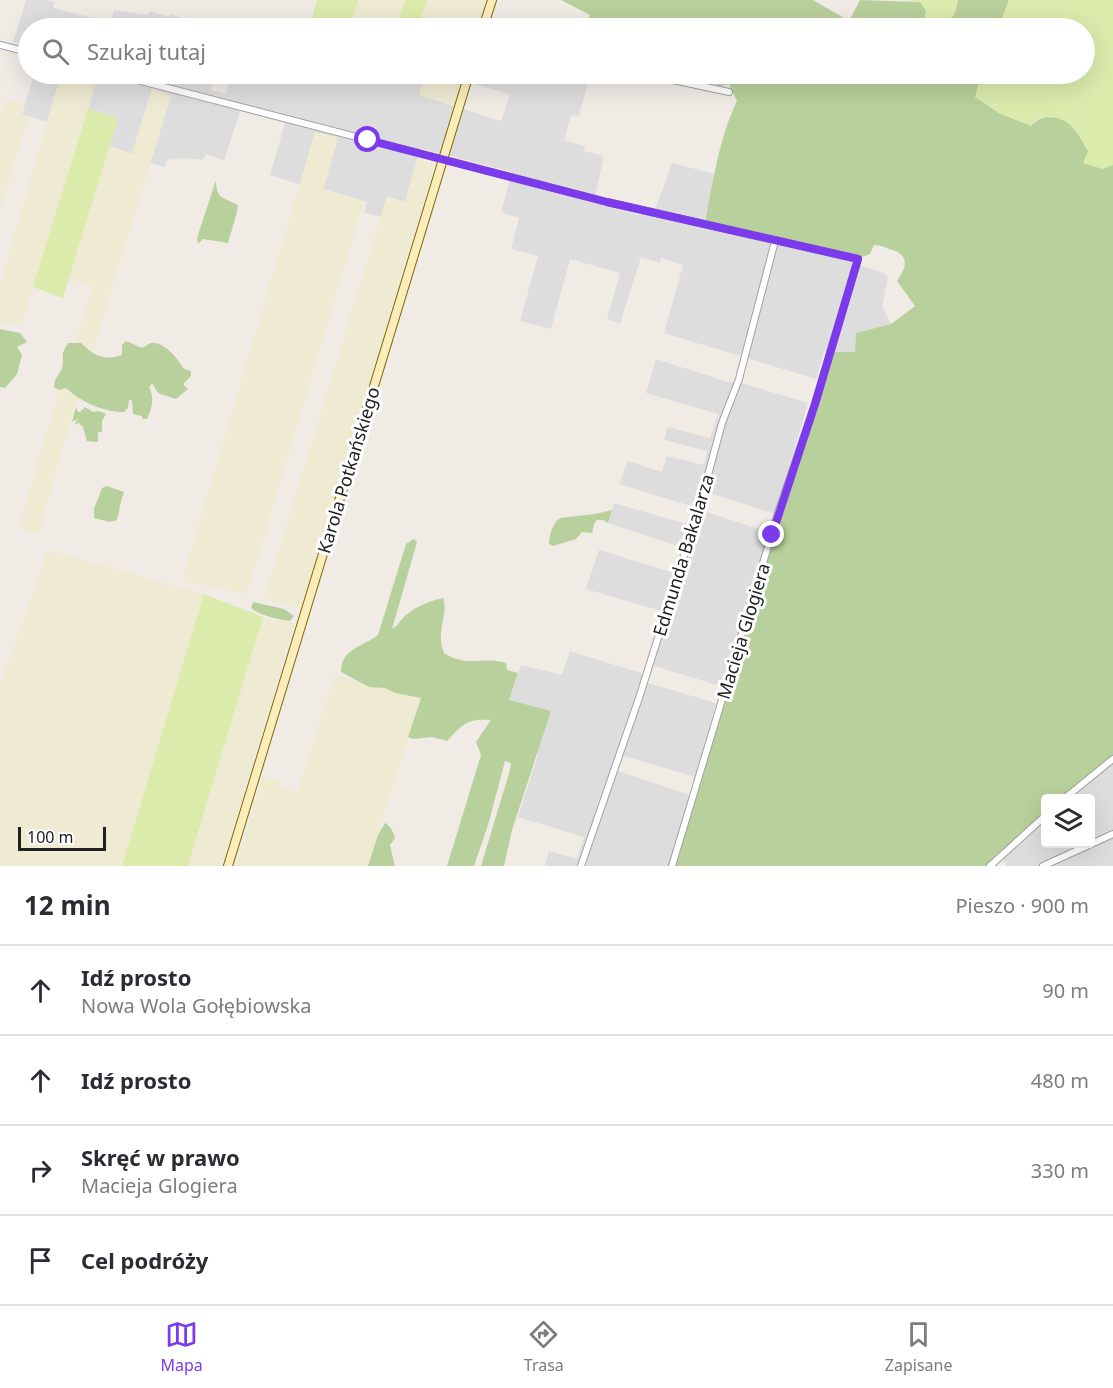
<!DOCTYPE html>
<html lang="pl">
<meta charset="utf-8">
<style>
:root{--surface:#fff;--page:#f7f7f7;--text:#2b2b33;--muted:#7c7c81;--line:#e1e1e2;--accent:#7c3aed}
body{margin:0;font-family:"Noto Sans",sans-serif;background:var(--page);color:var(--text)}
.controls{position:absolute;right:18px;bottom:18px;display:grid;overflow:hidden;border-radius:6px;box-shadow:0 6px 24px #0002}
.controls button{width:54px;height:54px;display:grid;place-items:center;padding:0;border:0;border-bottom:2px solid var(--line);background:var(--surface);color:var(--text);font:30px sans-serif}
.scale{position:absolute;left:18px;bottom:15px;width:88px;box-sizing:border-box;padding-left:6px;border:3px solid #202020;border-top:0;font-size:16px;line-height:21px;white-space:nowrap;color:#202020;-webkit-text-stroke:4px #fff;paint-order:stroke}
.stop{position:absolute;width:18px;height:18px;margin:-14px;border:4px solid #7c3aed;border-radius:50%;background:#fff}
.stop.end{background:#7c3aed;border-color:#fff;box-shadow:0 2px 6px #0008}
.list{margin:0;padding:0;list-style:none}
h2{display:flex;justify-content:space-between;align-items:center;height:78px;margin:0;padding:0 24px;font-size:26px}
h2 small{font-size:20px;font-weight:400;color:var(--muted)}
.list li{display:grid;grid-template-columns:39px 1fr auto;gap:18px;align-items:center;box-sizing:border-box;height:90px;padding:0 24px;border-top:2px solid var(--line)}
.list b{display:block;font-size:22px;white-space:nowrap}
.list p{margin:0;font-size:20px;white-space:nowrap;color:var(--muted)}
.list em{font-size:20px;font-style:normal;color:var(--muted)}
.icon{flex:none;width:33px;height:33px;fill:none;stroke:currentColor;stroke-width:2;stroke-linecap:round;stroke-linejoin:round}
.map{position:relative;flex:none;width:1113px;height:866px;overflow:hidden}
.search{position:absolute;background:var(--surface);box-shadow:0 6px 24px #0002;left:18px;right:18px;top:18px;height:66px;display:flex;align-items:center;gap:15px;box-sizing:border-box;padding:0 21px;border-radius:33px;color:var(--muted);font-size:22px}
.sheet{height:438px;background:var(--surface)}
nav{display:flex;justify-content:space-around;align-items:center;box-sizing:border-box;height:84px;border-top:2px solid var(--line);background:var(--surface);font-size:16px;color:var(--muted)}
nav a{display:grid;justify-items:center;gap:3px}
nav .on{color:var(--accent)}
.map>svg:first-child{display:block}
</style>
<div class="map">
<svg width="1113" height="866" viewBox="0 0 1113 866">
<rect width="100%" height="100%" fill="#f1ebe6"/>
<!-- residential -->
<path fill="#dedddd" d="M26,0H46L55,2L53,8L109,22L107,28H28V46L13,42Z
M114,10L148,15L150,11L169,17L170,14L189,20L205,28H109Z
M34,74H61L47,122L22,114Z
M132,74H215L211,90L226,94L231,74H300L310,76L311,74H317L333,77L335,74H393L402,76L403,74H424L419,95L501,121L510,94L470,83L473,74H590L579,116L571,115L564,140L585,146L584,151L604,156L594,202L639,215L655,210L672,163L715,174L703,228L830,256L884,273L888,277L882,306L891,324L856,333L855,353L824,351L816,379L664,333L683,265L661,258L660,263L641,257L620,324L607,319L620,273L570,259L551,329L520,321L538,256L511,249L519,218L501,212L512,172L420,148L405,202L387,197L381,217L364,212L367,202L323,189L338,138L315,132L301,185L270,175L285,123L240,111L224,161L206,154L203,160L184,158L167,160L165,167L150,163L171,96L152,89L132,154L109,146L118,118L88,109L98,76L128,85Z
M656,359L728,382L741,383L808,403L775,514L701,490L694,508L769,532L723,687L652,665L668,613L586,589L599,550L681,575L687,549L608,523L614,503L686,524L691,506L619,484L628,461L662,472L667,456L704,465L707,451L664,440L668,427L710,438L718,414L646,393Z
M570,651L647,675L645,682L716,703L695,777L617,754L612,769L690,795L668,866H545L549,851L577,859L584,837L518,817L538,755L509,700L521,665L562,675Z
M1113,764V866H1006L1003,858L1045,819L1046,844H1090V798H1070Z"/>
<!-- farmland -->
<path fill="#efead2" d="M358,0H405L396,28H349Z
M427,0H486L477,28H417Z
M61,74H88L98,76L21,326L0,323V285Z
M424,74H464L454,106L419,95Z
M152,89L171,96L92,354L82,343H75L93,287L69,279L109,146L132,154Z
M5,100L25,104L22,114L29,116L0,210V114Z
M315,132L338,138L323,189L364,201L247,594L182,581Z
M417,158L435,165L301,609L264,599L387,196L405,202Z
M66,388L78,399L65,438L39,535L19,527L59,390Z
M48,550L204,594L122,866H0V685Z
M263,617L295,623L222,866H189Z
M335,674L369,687L385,688L395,693L421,698L368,866H235L263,776L281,781L280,788L297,791Z"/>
<!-- grass -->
<path fill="#dbebac" d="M317,0H358L349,28H309Z
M405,0H427L417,28H396Z
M906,0H958C952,26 946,22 922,25L926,11L920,2Z
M1009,0H1113V165L1104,169L1083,163L1088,150L1074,127L1049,117L1038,118L1031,126L999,113L975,97L981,74H1084V28H998Z
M88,109L118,118L63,298L33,287Z
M204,594L263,617L188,866H122Z"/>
<!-- forest -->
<path fill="#b8d09b" d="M561,0H813L849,21L860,0L920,2L926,11L923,25C945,22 954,25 958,0H1009L998,28H585L590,15Z
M677,74H981L975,97L999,113L1031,126C1039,118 1044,116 1056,118C1074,122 1079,136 1088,151L1083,163L1103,169L1113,165V756L1061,798H1046L1045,811L987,866H675L823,380L834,352H855L856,333L891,324L915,306L897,281C905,270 911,256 893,250C886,248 881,245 874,245L870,254L862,257L705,222C713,182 719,138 737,101L729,84L719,86L708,80Z
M216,180C216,199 223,197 238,205C237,214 231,232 228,243L203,239L198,244L197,238Z
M0,329L20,333L27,342L17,347L22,355L17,374L5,388L0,387Z
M126,341L142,348C143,348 150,343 151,343C163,340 179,360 184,369L191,371V376L183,384L188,389L176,399L158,393L152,383L149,387C155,399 152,408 147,419H143L142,416L133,414L132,401L129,399L128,408L124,412C103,412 81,402 66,388L59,390L54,387C54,377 59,376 62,368C65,356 59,357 68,343H81C94,356 105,361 122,355V345Z
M76,407L78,412H80L85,407L93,412L99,411L106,414L102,421V431L98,433V442L87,441L83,427L79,423L74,425L78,419L72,422Z
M107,486L124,492C120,502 120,510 117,520L110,522L94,518V509L102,488Z
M612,510L608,523L603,520H597L594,524L592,533L582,532L576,539L553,546L549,544C549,536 553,522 560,518L595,514Z
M414,539L417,542L392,629C398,626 398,623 402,619C412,608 429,601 443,598C449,615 435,631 444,653C467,668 483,656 506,663L507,670L518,673L509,700L551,711L512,830L504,866H481L510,770L511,763L505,761L488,825L474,866H447L481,755L476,742L491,720C467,718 462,725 447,741L432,737L413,739L408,737L421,698L395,693L385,688L369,687L341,672C341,649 362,647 378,635L406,544Z
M253,602L284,609L294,616L290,621C280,620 258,615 251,608Z
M385,823C390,825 394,833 395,838L390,845L395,866H368L378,835Z"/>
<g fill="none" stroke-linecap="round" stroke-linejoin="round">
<defs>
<path id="street" d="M0,45L28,52
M114,74L607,202L858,259L815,404L779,510L672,866
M645,74L729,92
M1065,798L1113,759
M581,866L640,695L701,501L722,423L739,379L775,241
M990,866L1046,815
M1043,866L1113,834"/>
<path id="secondary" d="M483,28L492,0
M228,866L469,74"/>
</defs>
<!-- street casing -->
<use href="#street" stroke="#a1a1a1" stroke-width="8"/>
<!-- secondary casing -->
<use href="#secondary" stroke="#7a6904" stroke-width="10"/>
<!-- street -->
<use href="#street" stroke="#fff" stroke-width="6"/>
<!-- secondary -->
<use href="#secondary" stroke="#faedba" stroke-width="8"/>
</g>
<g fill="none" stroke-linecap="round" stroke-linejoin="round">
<!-- route -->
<path stroke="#7c3aed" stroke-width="8" d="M368,140L607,202L858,259L815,404L772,535"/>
</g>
<g text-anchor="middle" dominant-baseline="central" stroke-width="6" stroke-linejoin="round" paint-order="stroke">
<!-- street labels -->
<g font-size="18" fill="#202020" stroke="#fff">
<text transform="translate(348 470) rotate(-73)">Karola Potkańskiego</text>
<text transform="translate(683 555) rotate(-73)">Edmunda Bakalarza</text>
<text transform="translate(743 631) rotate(-73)">Macieja Glogiera</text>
</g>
</g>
</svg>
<div class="controls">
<button><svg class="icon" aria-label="layers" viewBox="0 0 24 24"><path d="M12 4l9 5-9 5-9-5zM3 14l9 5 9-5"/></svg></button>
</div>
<div class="scale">100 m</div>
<div class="stop" style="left:368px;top:140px"></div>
<div class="stop end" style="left:772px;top:535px"></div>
<div class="search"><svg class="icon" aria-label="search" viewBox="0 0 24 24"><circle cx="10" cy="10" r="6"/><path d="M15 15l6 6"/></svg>Szukaj tutaj</div>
</div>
<section class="sheet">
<h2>12 min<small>Pieszo · 900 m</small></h2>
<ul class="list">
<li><svg class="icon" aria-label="ahead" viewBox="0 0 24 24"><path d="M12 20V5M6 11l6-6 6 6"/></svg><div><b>Idź prosto</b><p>Nowa Wola Gołębiowska</p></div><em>90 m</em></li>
<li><svg class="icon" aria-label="ahead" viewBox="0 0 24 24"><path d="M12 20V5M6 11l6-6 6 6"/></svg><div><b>Idź prosto</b></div><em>480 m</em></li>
<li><svg class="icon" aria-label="right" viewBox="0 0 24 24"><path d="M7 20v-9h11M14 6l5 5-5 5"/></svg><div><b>Skręć w prawo</b><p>Macieja Glogiera</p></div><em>330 m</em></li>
<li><svg class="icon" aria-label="arrive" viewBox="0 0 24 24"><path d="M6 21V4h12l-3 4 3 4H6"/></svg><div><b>Cel podróży</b></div></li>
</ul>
</section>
<nav>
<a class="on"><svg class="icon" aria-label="map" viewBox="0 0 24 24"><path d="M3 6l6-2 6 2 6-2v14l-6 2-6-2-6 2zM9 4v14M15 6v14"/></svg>Mapa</a>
<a><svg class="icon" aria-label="directions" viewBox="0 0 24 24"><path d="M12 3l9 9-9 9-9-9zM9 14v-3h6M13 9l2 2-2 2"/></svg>Trasa</a>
<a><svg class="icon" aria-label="saved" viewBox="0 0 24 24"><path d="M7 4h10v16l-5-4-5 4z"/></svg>Zapisane</a>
</nav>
